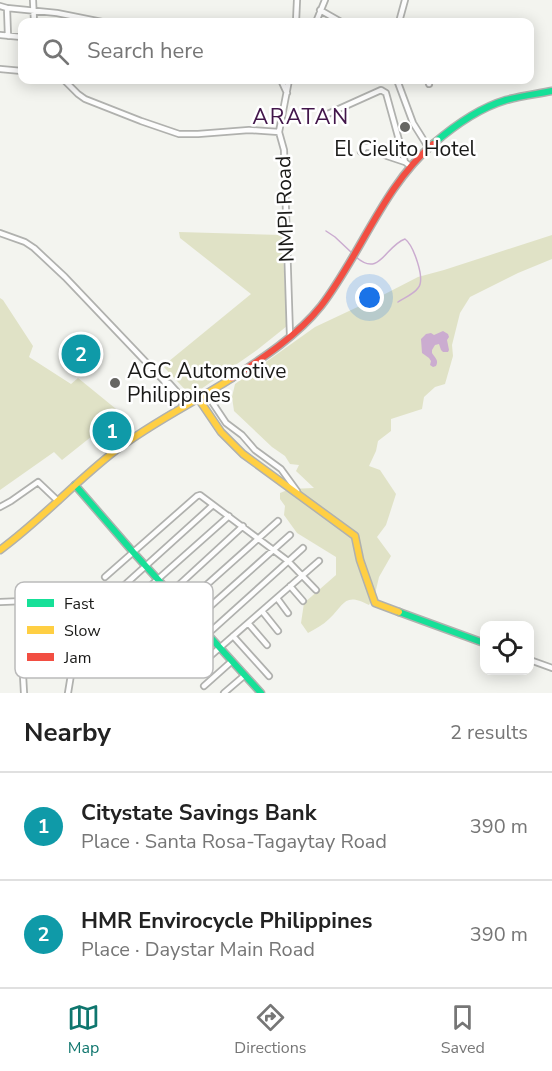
<!DOCTYPE html>
<meta charset="utf-8">
<style>
:root{--surface:#fff;--page:#f2f2f2;--text:#222;--muted:#767676;--line:#e0e0e0;--accent:#0f766e}
body{margin:0;font-family:"Nunito Sans",sans-serif;background:var(--page);color:var(--text)}
.controls{position:absolute;right:18px;bottom:18px;display:grid;overflow:hidden;border-radius:12px;box-shadow:0 3px 15px #0003}
.controls button{width:54px;height:54px;display:grid;place-items:center;padding:0;border:0;border-bottom:2px solid var(--line);background:var(--surface);color:var(--text);font:30px sans-serif}
.you{position:absolute;left:370px;top:298px;width:21px;height:21px;margin:-15px;border:4px solid #fff;border-radius:50%;background:#1a73e8;box-shadow:0 0 0 9px #1a73e833}
.badge{display:grid;place-items:center;width:39px;height:39px;border-radius:50%;background:var(--accent);color:#fff;font-size:20px;font-weight:700}
.pin{position:absolute;translate:-50% -50%;border:3px solid #fff;box-shadow:0 2px 6px #0006}
.list{margin:0;padding:0;list-style:none}
h2{display:flex;justify-content:space-between;align-items:center;height:78px;margin:0;padding:0 24px;font-size:26px}
h2 small{font-size:20px;font-weight:400;color:var(--muted)}
.list li{display:grid;grid-template-columns:39px 1fr auto;gap:18px;align-items:center;box-sizing:border-box;height:108px;padding:0 24px;border-top:2px solid var(--line)}
.list b{display:block;font-size:22px;white-space:nowrap}
.list p{margin:0;font-size:20px;white-space:nowrap;color:var(--muted)}
.list em{font-size:20px;font-style:normal;color:var(--muted)}
.icon{flex:none;width:33px;height:33px;fill:none;stroke:currentColor;stroke-width:2;stroke-linecap:round;stroke-linejoin:round}
.map{position:relative;flex:none;width:552px;height:693px;overflow:hidden}
.search{position:absolute;background:var(--surface);box-shadow:0 3px 15px #0003;left:18px;right:18px;top:18px;height:66px;display:flex;align-items:center;gap:15px;box-sizing:border-box;padding:0 21px;border-radius:12px;color:var(--muted);font-size:22px}
.sheet{height:294px;background:var(--surface)}
nav{display:flex;justify-content:space-around;align-items:center;box-sizing:border-box;height:84px;border-top:2px solid var(--line);background:var(--surface);font-size:16px;color:var(--muted)}
nav a{display:grid;justify-items:center;gap:3px}
nav .on{color:var(--accent)}
.map>svg:first-child{display:block}
</style>
<div class="map">
<svg width="552" height="693" viewBox="0 0 552 693">
<rect width="100%" height="100%" fill="#f3f4ef"/>
<!-- green -->
<path fill="#e0e2c6" d="M179,232L282,235L287,326L257,350L191,396L163,366L251,294L180,238Z
M552,235V259L518,273L470,297L460,313L452,345L453,356L445,384L435,387L424,397L422,409L391,419V431L378,441L376,451L369,466L380,470L396,494L386,525L377,537L391,556L379,577L375,594L369,605C344,592 345,604 329,619C323,625 315,629 308,633L301,623L304,603L336,575V557L297,533L284,515L285,506L280,499V493L290,489L314,488L296,471L299,465L290,464L285,456L272,447L234,411L232,397L235,384L315,327L381,296L418,277L444,270Z
M0,298L3,300L33,346L29,357L71,384L78,378L121,413L62,460L54,452L0,490Z"/>
<!-- water -->
<path fill="#cbacd0" d="M443,331L448,334L449,337L447,340L449,350L448,352H443L441,350L439,344L435,345L432,350V353C435,358 439,360 436,366L433,367L430,365L431,361L429,358L422,353L421,339L426,334L431,333L434,335Z"/>
<g fill="none" stroke-linecap="round" stroke-linejoin="round">
<!-- stream -->
<path stroke="#cbacd0" stroke-width="1.5" d="M326,231L335,237L352,253
M356,257C380,278 385,246 405,239C413,245 426,279 418,288C414,294 404,298 398,302"/>
<defs>
<path id="street" d="M33,0L34,22
M0,6L7,8L57,13L102,22
M7,8L8,36
M320,10L341,22
M296,22L297,0
M316,22L325,0
M399,22L405,0
M0,35L22,37
M0,69L22,71
M64,80L78,94L85,99L141,121L179,134H198L249,130L279,132
M281,80L287,93
M289,80L279,132L284,150L290,336
M397,80L413,123L428,147
M428,80L429,84
M321,117L381,90L386,93L405,162L410,166
M361,152L365,147H369L387,156L405,162
M0,233L25,242L34,248L65,277L164,381L169,383L188,404
M164,381L166,386L185,406
M206,393L226,423L242,435L255,450L281,469L297,491
M0,507L11,501L38,482L58,501
M105,577L197,496L200,495L288,561L316,590
M290,586L303,601
M118,591L213,505
M277,598L288,613
M0,602L98,598
M130,604L229,516
M262,611L278,631
M143,618L243,526
M248,623L267,645
M155,631L278,521
M233,636L269,676
M167,645L290,535
M180,659L303,548
M530,660L552,668
M192,672L319,561
M204,686L232,661
M24,693L21,639L24,635L78,632
M68,693L78,632V599
M224,693L245,675"/>
<path id="fast" d="M433,144C455,125 479,108 506,100C521,96 537,94 552,91
M75,485L133,552L261,693
M399,612L484,643"/>
<path id="slow" d="M198,398L221,432L243,454L355,536L360,560L375,603L399,612
M0,550C41,520 75,482 115,451C151,423 193,403 232,378"/>
<path id="jam" d="M232,378C263,358 298,335 321,306C361,254 383,187 433,144"/>
</defs>
<!-- street casing -->
<use href="#street" stroke="#b0b1ae" stroke-width="8"/>
<!-- fast casing -->
<use href="#fast" stroke="#b0b1ae" stroke-width="9"/>
<!-- slow casing -->
<use href="#slow" stroke="#b0b1ae" stroke-width="9"/>
<!-- jam casing -->
<use href="#jam" stroke="#b0b1ae" stroke-width="9"/>
<!-- street -->
<use href="#street" stroke="#fdfdfd" stroke-width="4.5"/>
<!-- fast -->
<use href="#fast" stroke="#16e098" stroke-width="6"/>
<!-- slow -->
<use href="#slow" stroke="#ffcf43" stroke-width="6"/>
<!-- jam -->
<use href="#jam" stroke="#f24e42" stroke-width="6"/>
</g>
<!-- markers -->
<g fill="#666663" stroke="#fff" stroke-width="2">
<circle cx="405" cy="127" r="6"/>
<circle cx="115" cy="383" r="6"/>
</g>
<g text-anchor="middle" dominant-baseline="central" stroke-width="5" stroke-linejoin="round" paint-order="stroke">
<!-- poi labels -->
<g font-size="21" fill="#1a1a18" stroke="#fff">
<text x="405" y="149">El Cielito Hotel</text>
<text x="127" y="371" text-anchor="start">AGC Automotive<tspan x="127" dy="24">Philippines</tspan></text>
</g>
<!-- street labels -->
<g font-size="21" fill="#1a1a18" stroke="#fff">
<text transform="translate(285 209) rotate(-92)">NMPI Road</text>
</g>
<!-- neighbourhood labels -->
<g font-size="22" letter-spacing="1.5" fill="#42164a" stroke="#fff">
<text x="301" y="117">ARATAN</text>
</g>
</g>
<!-- legend -->
<rect x="15" y="582" width="198" height="96" rx="9" fill="#fff" stroke="#bababa" stroke-width="1.5"/>
<rect x="27" y="599" width="27" height="8" fill="#16e098"/>
<rect x="27" y="626" width="27" height="8" fill="#ffcf43"/>
<rect x="27" y="653" width="27" height="8" fill="#f24e42"/>
<g font-size="16" fill="#1a1a18">
<text x="64" y="609">Fast</text>
<text x="64" y="636">Slow</text>
<text x="64" y="663">Jam</text>
</g>
</svg>
<div class="controls">
<button><svg class="icon" aria-label="locate" viewBox="0 0 24 24"><circle cx="12" cy="12" r="6"/><path d="M12 2v4M12 18v4M2 12h4M18 12h4"/></svg></button>
</div>
<div class="you"></div>
<div class="pin badge" style="left:112px;top:431px;background:#0f9aa8">1</div>
<div class="pin badge" style="left:81px;top:354px;background:#0f9aa8">2</div>
<div class="search"><svg class="icon" aria-label="search" viewBox="0 0 24 24"><circle cx="10" cy="10" r="6"/><path d="M15 15l6 6"/></svg>Search here</div>
</div>
<section class="sheet">
<h2>Nearby<small>2 results</small></h2>
<ul class="list">
<li><span class="badge" style="background:#0f9aa8">1</span><div><b>Citystate Savings Bank</b><p>Place · Santa Rosa-Tagaytay Road</p></div><em>390 m</em></li>
<li><span class="badge" style="background:#0f9aa8">2</span><div><b>HMR Envirocycle Philippines</b><p>Place · Daystar Main Road</p></div><em>390 m</em></li>
</ul>
</section>
<nav>
<a class="on"><svg class="icon" aria-label="map" viewBox="0 0 24 24"><path d="M3 6l6-2 6 2 6-2v14l-6 2-6-2-6 2zM9 4v14M15 6v14"/></svg>Map</a>
<a><svg class="icon" aria-label="directions" viewBox="0 0 24 24"><path d="M12 3l9 9-9 9-9-9zM9 14v-3h6M13 9l2 2-2 2"/></svg>Directions</a>
<a><svg class="icon" aria-label="saved" viewBox="0 0 24 24"><path d="M7 4h10v16l-5-4-5 4z"/></svg>Saved</a>
</nav>
